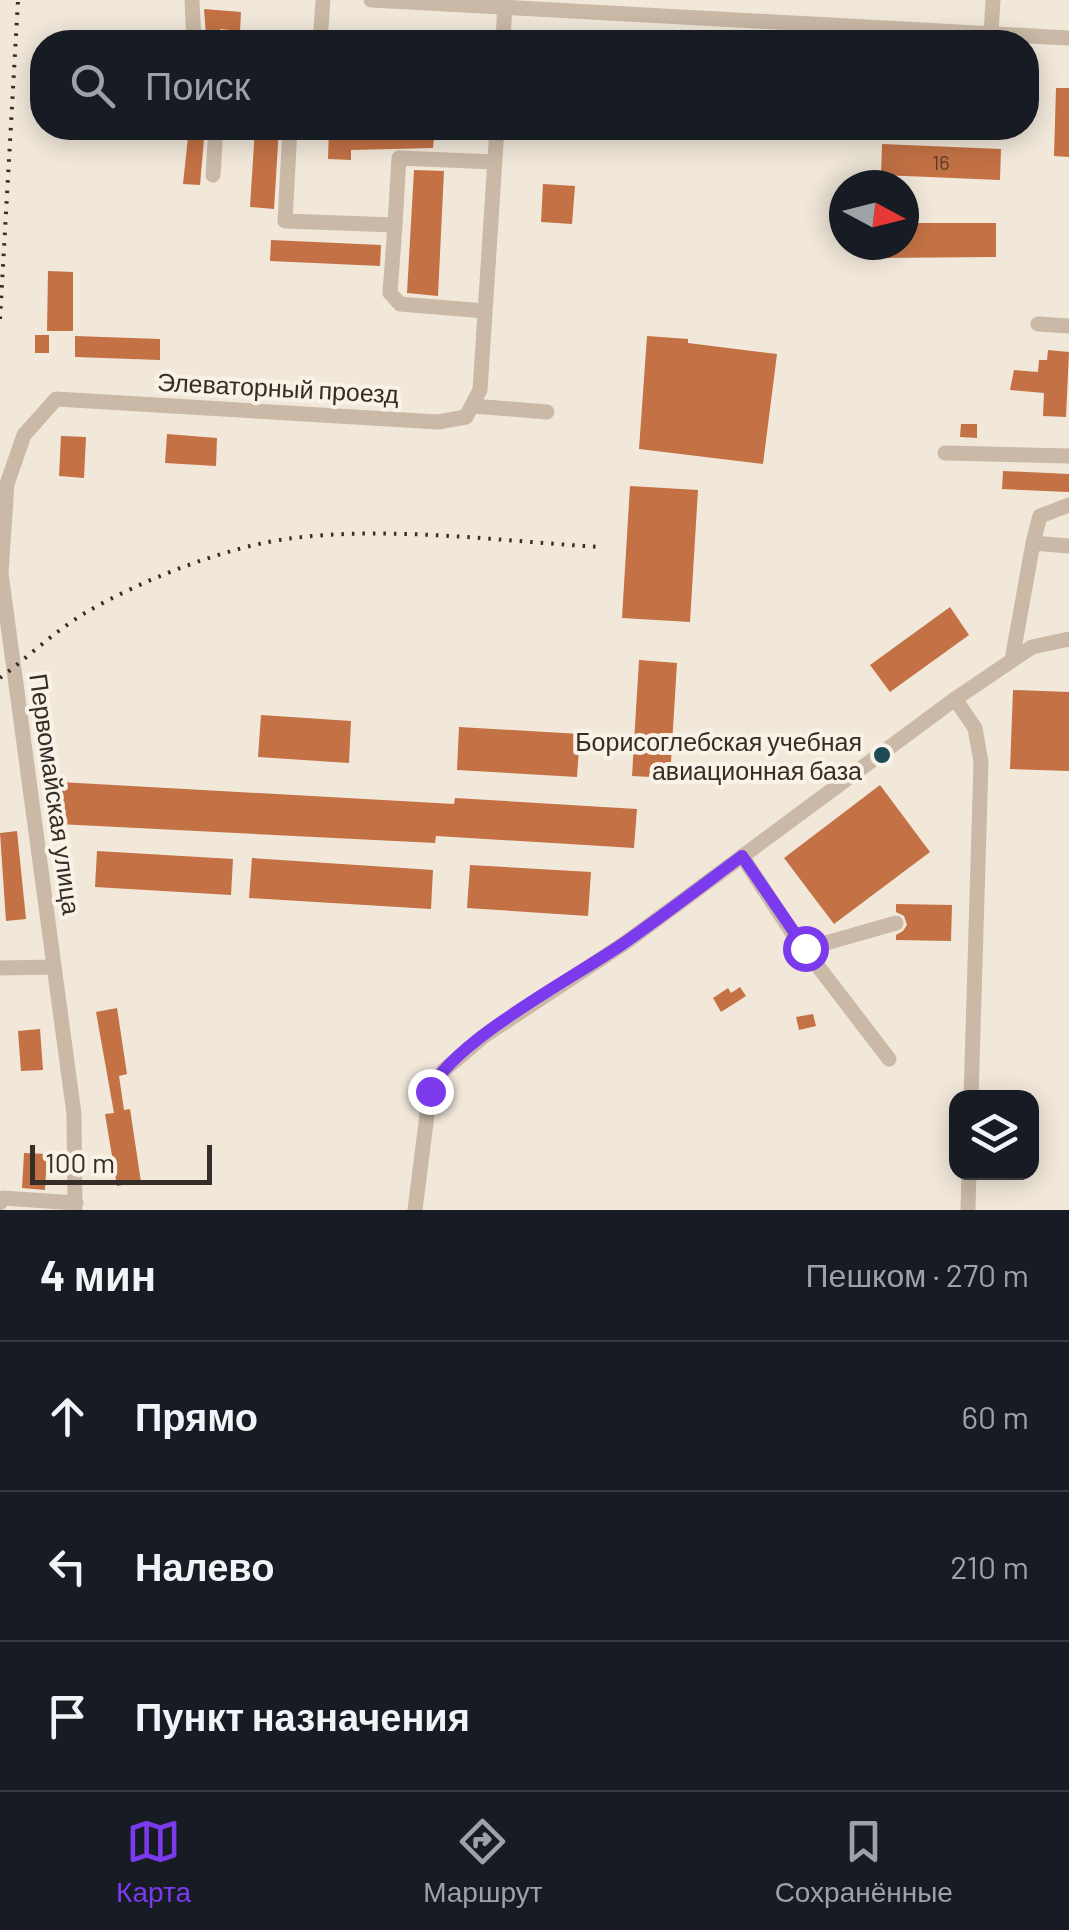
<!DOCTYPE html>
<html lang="ru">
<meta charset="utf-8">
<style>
:root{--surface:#171b24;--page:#20242c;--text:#f1f3f6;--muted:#9ea1a6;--line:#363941;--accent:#7c3aed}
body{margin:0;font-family:Barlow,sans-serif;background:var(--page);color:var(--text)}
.controls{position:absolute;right:30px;bottom:30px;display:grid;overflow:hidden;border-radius:20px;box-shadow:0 5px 25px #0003}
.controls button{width:90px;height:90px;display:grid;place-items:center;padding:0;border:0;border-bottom:2px solid var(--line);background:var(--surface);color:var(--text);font:50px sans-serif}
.compass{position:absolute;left:829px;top:170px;width:90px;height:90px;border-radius:50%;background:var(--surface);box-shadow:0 5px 25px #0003;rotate:97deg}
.scale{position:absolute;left:30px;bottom:25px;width:182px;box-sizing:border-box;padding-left:10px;border:5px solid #352d27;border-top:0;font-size:28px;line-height:35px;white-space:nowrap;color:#352d27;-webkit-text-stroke:8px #f9f2e6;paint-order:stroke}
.stop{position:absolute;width:30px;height:30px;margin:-22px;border:8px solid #7c3aed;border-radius:50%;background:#fff}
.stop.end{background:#7c3aed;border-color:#fff;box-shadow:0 2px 10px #0008}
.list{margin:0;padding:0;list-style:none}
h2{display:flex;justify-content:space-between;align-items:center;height:130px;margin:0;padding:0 40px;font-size:42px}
h2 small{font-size:32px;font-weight:400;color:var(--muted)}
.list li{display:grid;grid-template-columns:65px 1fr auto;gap:30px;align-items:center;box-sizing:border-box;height:150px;padding:0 40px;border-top:2px solid var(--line)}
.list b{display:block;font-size:38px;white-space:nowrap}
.list em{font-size:32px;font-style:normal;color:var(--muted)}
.icon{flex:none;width:55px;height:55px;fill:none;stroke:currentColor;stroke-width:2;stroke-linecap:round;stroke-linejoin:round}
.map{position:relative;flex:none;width:1069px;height:1210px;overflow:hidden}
.search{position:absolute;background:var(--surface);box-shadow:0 5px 25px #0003;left:30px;right:30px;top:30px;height:110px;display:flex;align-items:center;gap:25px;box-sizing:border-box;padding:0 35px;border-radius:40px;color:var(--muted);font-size:38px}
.sheet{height:580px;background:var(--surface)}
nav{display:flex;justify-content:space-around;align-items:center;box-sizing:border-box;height:140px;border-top:2px solid var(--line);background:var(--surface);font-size:28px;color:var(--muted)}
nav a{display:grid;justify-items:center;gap:5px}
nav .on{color:var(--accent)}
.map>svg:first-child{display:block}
</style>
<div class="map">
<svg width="1069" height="1210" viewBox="0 0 1069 1210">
<rect width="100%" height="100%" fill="#f1e8da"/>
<!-- building -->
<path fill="#c37145" d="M204,9L241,12L240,31L220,29V36L206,35Z
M262,32L301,35V42H261Z
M1056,88H1069V157L1054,156Z
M189,128H205L200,185L183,184Z
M255,128H279L274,209L250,207Z
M329,128H348V136L434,138L433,148L351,150V160L328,159Z
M882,144L1001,149L1000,180L881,175Z
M414,170L444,171L438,296L407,293Z
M543,184L575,186L572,224L541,222Z
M904,223H996V257L877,258V245H904Z
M271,240L381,245L380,266L270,261Z
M48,271L73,272V331H47Z
M35,335H49V353H35Z
M75,336L160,339V360L75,357Z
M647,336L688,339V343L777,354L763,464L639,449Z
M1048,350L1069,352L1066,417L1043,416L1044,393L1010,390L1014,370L1038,372L1039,360H1047Z
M961,424H977V438L960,437Z
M167,434L217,438L216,466L165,463Z
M61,436L86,437L84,478L59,476Z
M1003,471L1069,474V492L1002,489Z
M630,486L698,490L690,622L622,618Z
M950,607L969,635L890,692L870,665Z
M639,660L677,663L670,778L632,776Z
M1013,690L1069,692V771L1010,769Z
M261,715L351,721L349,763L258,757Z
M459,727L580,734L577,777L457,770Z
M60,782L454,804L455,798L637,809L634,848L436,836L435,843L58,824Z
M880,785L930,852L834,924L784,858Z
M17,831L26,919L6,921L0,833Z
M97,851L233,859L231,895L95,887Z
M252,858L433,870L431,909L249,898Z
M470,865L591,872L588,916L467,908Z
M896,904L952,905L951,941L896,940V935L903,931L907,925L904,916L896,912Z
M740,987L746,996L721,1012L713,998L728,988L731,993Z
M117,1008L127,1074L119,1076L124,1110L130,1109L141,1182L117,1186L105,1114L114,1113L96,1012Z
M813,1014L816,1026L799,1030L796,1017Z
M40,1029L43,1070L21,1071L18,1031Z
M24,1153L47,1154L45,1190L22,1188Z"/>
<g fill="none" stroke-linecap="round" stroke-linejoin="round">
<!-- minor -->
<path stroke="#c9b9a6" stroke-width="15" d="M192,0L194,42
M371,0L1069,38
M991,34L993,0
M320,42L323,0
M503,42L505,0
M290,128L285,221L395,225L399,158L495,162
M213,175L216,128
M395,225L390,293L400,304L485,311
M1038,324L1069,326
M473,406L547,412
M945,453L1069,456
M1033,543L1040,516L1069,505
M1012,660L1033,543L1069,546
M955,699L975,728L981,762L971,1098
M742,856L791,931L889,1059
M805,949L896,923
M0,968L54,967
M0,1203L3,1198L76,1203
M75,1210L74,1114L1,573L7,484L24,435L56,399L438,422L466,417L480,390L497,128
M415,1210L430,1091L444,1070L484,1036L625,943L955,699L1032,647L1069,639
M968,1210L969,1172"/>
<!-- rail -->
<path stroke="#352d27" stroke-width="4" stroke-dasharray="2.5 8" stroke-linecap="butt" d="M0,319L18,0
M0,678C28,657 55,631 85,613C141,580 230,545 294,538C394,526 499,541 600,547"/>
</g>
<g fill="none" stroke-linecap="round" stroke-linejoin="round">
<!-- route -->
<path stroke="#7c3aed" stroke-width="12" d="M430,1091C452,1041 577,976 624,943C664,915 703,885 742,856L805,948"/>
</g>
<!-- markers -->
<circle fill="#1d4c55" stroke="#f9f2e6" stroke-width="4" cx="882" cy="755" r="10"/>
<g text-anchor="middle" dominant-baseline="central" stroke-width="8" stroke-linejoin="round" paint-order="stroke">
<!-- number labels -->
<g font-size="20" fill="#583e2e">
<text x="941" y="162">16</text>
</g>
<!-- street labels -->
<g font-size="25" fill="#352d27" stroke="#f9f2e6">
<text transform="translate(278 387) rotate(3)">Элеваторный проезд</text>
<text transform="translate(56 794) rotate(82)">Первомайская улица</text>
</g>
<!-- poi labels -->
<g font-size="25" fill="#352d27" stroke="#f9f2e6" text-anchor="end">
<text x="862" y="741">Борисоглебская учебная<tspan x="862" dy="29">авиационная база</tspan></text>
</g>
</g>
</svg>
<div class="controls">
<button><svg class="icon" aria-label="layers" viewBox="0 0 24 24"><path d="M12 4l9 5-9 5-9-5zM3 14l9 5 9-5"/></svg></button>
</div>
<svg class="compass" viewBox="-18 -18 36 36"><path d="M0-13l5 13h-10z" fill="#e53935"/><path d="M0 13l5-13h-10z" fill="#9ea1a6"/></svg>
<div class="scale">100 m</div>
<div class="stop" style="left:805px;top:948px"></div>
<div class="stop end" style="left:430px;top:1091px"></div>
<div class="search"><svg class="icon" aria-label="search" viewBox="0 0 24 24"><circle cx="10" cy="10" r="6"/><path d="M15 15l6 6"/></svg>Поиск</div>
</div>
<section class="sheet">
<h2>4 мин<small>Пешком · 270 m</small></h2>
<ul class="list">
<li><svg class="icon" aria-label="ahead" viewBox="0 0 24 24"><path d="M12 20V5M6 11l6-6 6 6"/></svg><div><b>Прямо</b></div><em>60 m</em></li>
<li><svg class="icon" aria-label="left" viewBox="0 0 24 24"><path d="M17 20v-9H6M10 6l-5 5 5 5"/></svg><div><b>Налево</b></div><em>210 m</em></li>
<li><svg class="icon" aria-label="arrive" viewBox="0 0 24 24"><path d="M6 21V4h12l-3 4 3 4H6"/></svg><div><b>Пункт назначения</b></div></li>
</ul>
</section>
<nav>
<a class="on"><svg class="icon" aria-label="map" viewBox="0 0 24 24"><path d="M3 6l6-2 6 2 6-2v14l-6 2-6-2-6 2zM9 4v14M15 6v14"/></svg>Карта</a>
<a><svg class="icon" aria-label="directions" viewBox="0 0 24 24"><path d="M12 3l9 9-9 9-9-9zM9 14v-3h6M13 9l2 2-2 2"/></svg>Маршрут</a>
<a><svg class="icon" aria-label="saved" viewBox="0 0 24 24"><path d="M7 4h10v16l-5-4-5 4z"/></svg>Сохранённые</a>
</nav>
